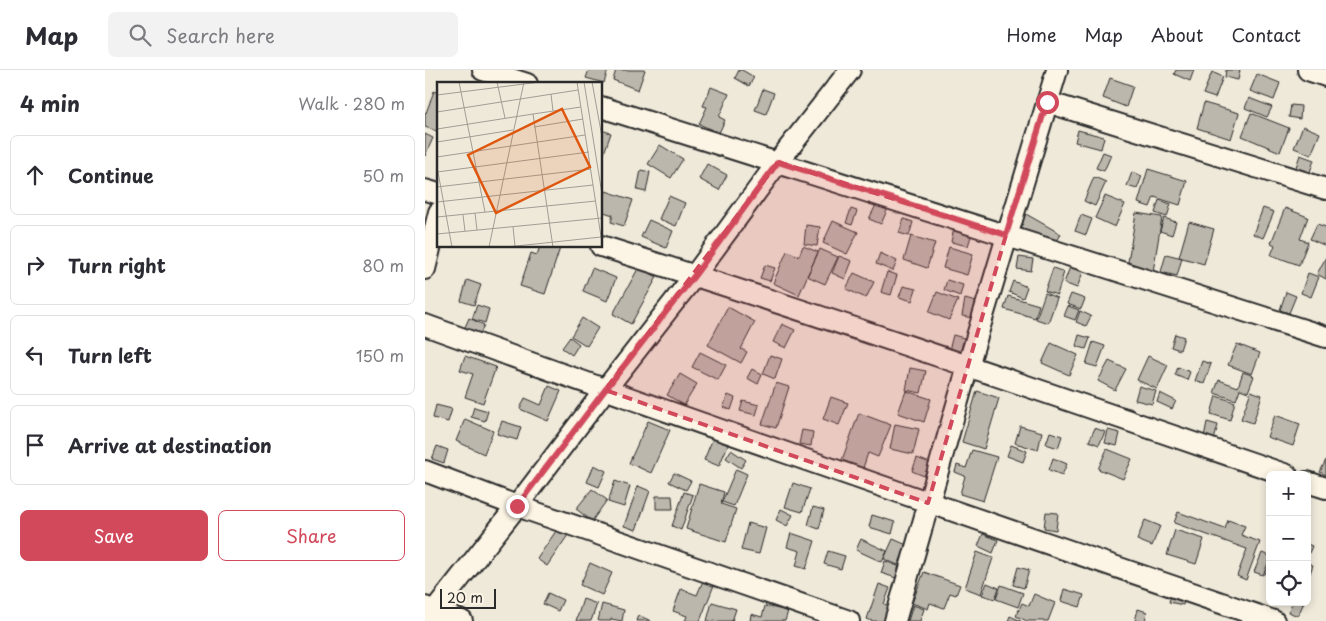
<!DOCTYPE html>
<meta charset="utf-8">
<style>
:root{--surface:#fff;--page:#f2f2f3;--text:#2b2b33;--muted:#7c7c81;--line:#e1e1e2;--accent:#d1495b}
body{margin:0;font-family:"Playpen Sans",sans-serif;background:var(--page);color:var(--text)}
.controls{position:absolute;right:15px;bottom:15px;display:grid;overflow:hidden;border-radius:8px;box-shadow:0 2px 8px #0003}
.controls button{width:45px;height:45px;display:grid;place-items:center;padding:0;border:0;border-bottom:1px solid var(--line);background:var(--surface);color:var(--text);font:25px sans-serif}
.scale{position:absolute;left:15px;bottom:12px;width:56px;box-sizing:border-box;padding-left:5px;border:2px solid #2b2b2b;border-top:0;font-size:14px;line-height:18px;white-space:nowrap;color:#2b2b2b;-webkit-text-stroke:4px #fcf5e5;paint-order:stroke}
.stop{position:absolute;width:15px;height:15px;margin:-11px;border:4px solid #d1495b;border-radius:50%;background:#fff}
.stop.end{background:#d1495b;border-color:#fff;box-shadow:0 1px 5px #0008}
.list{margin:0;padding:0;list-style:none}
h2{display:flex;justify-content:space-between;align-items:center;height:65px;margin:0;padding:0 20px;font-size:21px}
h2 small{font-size:16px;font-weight:400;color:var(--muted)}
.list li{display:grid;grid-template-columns:32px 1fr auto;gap:15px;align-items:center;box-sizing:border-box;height:80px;margin:0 10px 10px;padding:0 10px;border:1px solid var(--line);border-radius:8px}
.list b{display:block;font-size:19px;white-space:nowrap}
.list em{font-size:16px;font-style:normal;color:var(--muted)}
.actions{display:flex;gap:10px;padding:15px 20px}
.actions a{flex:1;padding:11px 0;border:1px solid var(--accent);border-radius:8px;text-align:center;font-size:18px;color:var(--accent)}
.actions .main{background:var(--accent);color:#fff}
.icon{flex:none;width:28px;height:28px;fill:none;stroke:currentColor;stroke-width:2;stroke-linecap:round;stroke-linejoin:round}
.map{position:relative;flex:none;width:901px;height:551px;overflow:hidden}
header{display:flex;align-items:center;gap:30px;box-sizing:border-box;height:70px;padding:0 25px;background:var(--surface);border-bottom:1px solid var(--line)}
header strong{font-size:24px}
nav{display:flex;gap:28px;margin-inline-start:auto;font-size:18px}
.search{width:350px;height:45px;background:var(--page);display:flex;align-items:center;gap:12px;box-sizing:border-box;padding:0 18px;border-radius:8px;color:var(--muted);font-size:19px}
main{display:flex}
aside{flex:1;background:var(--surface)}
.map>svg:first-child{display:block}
</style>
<header>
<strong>Map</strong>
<div class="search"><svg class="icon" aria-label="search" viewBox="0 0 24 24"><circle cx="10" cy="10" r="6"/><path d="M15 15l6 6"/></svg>Search here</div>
<nav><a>Home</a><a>Map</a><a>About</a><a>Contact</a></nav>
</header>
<main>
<aside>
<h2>4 min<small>Walk · 280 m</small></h2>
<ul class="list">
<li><svg class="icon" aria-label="ahead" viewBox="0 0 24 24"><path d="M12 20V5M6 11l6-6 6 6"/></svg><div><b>Continue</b></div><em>50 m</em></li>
<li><svg class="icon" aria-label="right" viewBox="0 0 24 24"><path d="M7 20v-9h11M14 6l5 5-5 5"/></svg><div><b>Turn right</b></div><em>80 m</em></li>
<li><svg class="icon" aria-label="left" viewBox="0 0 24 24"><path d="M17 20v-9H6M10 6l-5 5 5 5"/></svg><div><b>Turn left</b></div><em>150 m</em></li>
<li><svg class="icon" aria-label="arrive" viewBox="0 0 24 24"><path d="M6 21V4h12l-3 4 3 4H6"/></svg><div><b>Arrive at destination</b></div></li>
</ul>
<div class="actions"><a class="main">Save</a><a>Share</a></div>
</aside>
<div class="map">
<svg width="901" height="551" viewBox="0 0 901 551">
<rect width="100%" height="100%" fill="#efe9da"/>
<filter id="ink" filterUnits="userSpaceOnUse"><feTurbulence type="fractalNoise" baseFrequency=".02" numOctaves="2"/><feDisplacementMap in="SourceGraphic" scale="10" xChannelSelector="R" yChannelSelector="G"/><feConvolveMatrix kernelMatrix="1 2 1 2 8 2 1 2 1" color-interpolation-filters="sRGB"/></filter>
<g filter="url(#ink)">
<!-- building -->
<path fill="#bcb7ac" stroke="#2b2b2b" d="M164,0H183L179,13L161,8Z
M191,0H220L213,20L188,10Z
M314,0H317L329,7L324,16L310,8Z
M751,0H769L765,11L749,4Z
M801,0H815L813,10L800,7Z
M787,2L798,7L790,28L778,24Z
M832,4L855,13L849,30L825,21Z
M685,8L708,16L701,37L678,28Z
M286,17L304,24L294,47L300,50L294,63L274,54L282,37L278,36Z
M338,19L349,23L341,44L330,40Z
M9,21L14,23V62L0,57V42L1,43Z
M824,28L847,37L842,47L820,38Z
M779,33L814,43L806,69L772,58Z
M866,35L876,36L875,49L864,47Z
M826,43L864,58L855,82L817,66Z
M878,56L895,63L886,85L869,78Z
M176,60L186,63L178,86L176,85Z
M653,60L679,67L676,79L650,72Z
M0,64L8,68L0,86Z
M235,75L258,89L246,108L223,94Z
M678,82L686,85L679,101L671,98Z
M875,85L889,90L884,105L870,100Z
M282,94L302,105L294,120L274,109Z
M723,99L762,111L755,135L729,127L725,137L713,133Z
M216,100L225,102L221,122L212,120Z
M707,102L717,106L712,119L702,116Z
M669,107L681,112L670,136L659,131Z
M181,121L208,130L199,156L186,152L188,145L176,141V137Z
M244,126L260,133L251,156L234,149Z
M680,126L700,134L690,157L670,148Z
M734,130L746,134L742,147L730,143Z
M452,133L463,138L456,154L444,149Z
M838,138L849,142L838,168L828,164Z
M860,138L883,147L875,169L883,172L874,195L846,185L850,175L846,173Z
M426,139L432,141L427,155L421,153Z
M711,143L737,147L728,202L702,198Z
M601,144L636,164L629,177L593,157Z
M656,145L667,149L661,165L650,161Z
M739,148L751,152L747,165L735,161Z
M479,149L488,152L484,166L474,163Z
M224,150L248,161L241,178L216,167Z
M408,151L433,162L422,184L398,173Z
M764,152L789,159L779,194L754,187Z
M892,154L901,157V176L885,169Z
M381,155L395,157L392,176L379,174Z
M529,158L547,163L543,176L526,172Z
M486,166L510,173L502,198L479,190Z
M115,176H131L135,178L120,224L95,216L106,183L112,185Z
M378,176L393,182L374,225L348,213L362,181L374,186Z
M524,177L548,184L542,205L518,198Z
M395,179L413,187L400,214L382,206Z
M455,183L472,191L468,201L451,194Z
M741,184L757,188L752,206L736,202Z
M414,186L427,191L420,209L407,203Z
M594,187L608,189L606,201L592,199Z
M901,187V209L892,204Z
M340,195L350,198L345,211L335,208Z
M214,197L232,207L206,254L188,244Z
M645,197L658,202L652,218L639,213Z
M167,198L191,208L182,231L158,221Z
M628,198L639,202L632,225L620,221Z
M462,202L472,205L466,225L456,222Z
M429,203L449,212L441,228L421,219Z
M883,203L894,207L886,227L876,223Z
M42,210L56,215L49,235L36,231Z
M522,210L538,215L535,226L519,220Z
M588,211L602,217L598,228L584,222Z
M478,216L491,219L487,231L474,227Z
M512,222L533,230L524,250L504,242Z
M861,222L871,226L864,243L855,240Z
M620,223L632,228L623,253L611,249Z
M646,224L660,229L656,239L642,234Z
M583,226L614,235L610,248L579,239Z
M540,229L551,232L548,248L537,246Z
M52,235L64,239L60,253L47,249Z
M643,236L654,240L650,250L639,246Z
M303,237L330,252L316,279L322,282L316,293L283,275Z
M655,241L666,246L661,256L651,252Z
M44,248L59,255L52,271L37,264Z
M157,248L173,258L162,276L146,266Z
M357,254L370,260L361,278L348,272Z
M750,264L759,267L755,280L746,277Z
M528,265L539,268L535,283L524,280Z
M654,265L665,268L661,279L651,276Z
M145,267L154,274L147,285L137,278Z
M668,272L680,276L672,297L661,294Z
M626,273L653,285L644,305L617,293Z
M812,274L835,283L827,304L803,295Z
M275,282L301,295L293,310L267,297Z
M345,285L357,289L350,309L338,304Z
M40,286L71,297L58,333L40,327L48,304L35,300Z
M723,286L743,295L732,319L712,310Z
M684,291L701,299L690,320L673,311Z
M777,291L786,294L779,314L770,311Z
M753,297L765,302L762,310L750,305Z
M485,298L501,301L496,323L481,320Z
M327,299L337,305L333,314L322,308Z
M818,302L829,306L823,322L815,319L811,330L789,323L794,310L813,317Z
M255,304L272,314L259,335L242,325Z
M351,313L364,317L351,358L337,354Z
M124,316L136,321L123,351L95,339L100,328L116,335Z
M714,316L731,321L727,334L710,330Z
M481,321L506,329L499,352L473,343Z
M552,321L574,328L559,379L537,372Z
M826,321L837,325L828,353L816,349Z
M735,323L751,331L747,339L732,332Z
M303,325L310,328L306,340L298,337Z
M791,326L810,332L805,350L786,344Z
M406,327L423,333L414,355L398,349Z
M318,331L334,335L331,345L315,341Z
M691,334L708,339L704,349L688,344Z
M11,335L27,339L23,352L8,348Z
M49,337L63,341L60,351L46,347Z
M434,343L466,355L453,387L443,383L438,398L417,390Z
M850,345L875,354L868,376L842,367Z
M40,349L68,361L59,384L31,371Z
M77,351L96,357L92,370L72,364Z
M223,351L245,360L226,403L204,393Z
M782,352L793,355L789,370L779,367Z
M470,354L494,359L488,384L465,379Z
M595,356L617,362L613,380L590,373Z
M670,358L680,362L674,375L664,371Z
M377,360L388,362L386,376L374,374Z
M683,360L695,363L692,376L680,373Z
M625,362L637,366L633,378L621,374Z
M288,368L303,375L294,396L279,390Z
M586,375L602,381L598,392L582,386Z
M12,376L23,380L19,393L7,389Z
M682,379L707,389L698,409L673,399Z
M306,380L321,390L316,398L301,388Z
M547,380L572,387L558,431L535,424L540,406L530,402L532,395L541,398Z
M492,388L505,393L499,406L487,401Z
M628,388L642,394L637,405L624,400Z
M901,390V405L895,402Z
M169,395L181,401L174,417L162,412Z
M311,399L322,404L309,436L297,432Z
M249,403L266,411L261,420L244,412Z
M190,411L205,416L199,437L183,432Z
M368,413L385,419L377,442L360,437Z
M274,414L299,422L296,434L311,439L301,472L261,459Z
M213,416L225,421L211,460L199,456Z
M167,419L182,430L167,451L151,439Z
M259,422L268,425L256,460L247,456Z
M231,426H247L248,439H231Z
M388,437L399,440L394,459L383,455Z
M356,439L368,445L362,456L351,450Z
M621,442L633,443L631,460L619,458Z
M753,442L800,459L803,450L820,456L816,465L835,472L821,510L812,506L822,479L749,453Z
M447,445L470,452L467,464L444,457Z
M720,450L735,456L727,476L712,470Z
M323,453L341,458L334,484L316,480Z
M133,458L143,465L122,496L112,489Z
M750,460L779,469L771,494L742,485Z
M366,463L390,471L381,499L371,496L375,481L362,477Z
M558,464L573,470L568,483L553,476Z
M436,469L462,481L457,492L431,480Z
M468,469L482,475L473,495L459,489Z
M882,474L887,476L882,488Z
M403,481L420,486L416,499L399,494Z
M552,482L568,488L556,524L540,518Z
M837,483L845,486V489L838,505L829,502Z
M460,491L478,498L474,509L456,503Z
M165,493L187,503L177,525L155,515Z
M845,493V506L840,504Z
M882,493L888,495L882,512Z
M593,497L604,500L599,518L588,515Z
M499,502L535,515L531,525L525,523L519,538L505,533L503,539L487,533Z
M278,511L289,515L275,551H260L262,546L248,541L256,519L272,525Z
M562,513L574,518L570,529L557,525Z
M454,514L465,518L459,534L468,537L463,551H447L442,549Z
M576,515L598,523L593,537L571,529Z
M639,519L659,525L655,537L636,531Z
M123,523L138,530L133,541L118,534Z
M609,524L630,533L623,551H602L591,546L597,533L604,536Z
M746,524L760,527L758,535L744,532Z
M158,529L172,534L166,551H151Z
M287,532L311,539L307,551H282Z
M868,532H879L873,546L863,542Z
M177,534L199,540L197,551L186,549V551H173Z
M488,535L499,539L495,551H483Z
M340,536L363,541L360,551H325L326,544L337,547Z
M713,539L722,542L720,551H710Z
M213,545L226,551H211Z
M585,546L596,551H583Z"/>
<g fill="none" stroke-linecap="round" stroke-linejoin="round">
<defs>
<path id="street" d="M58,0L102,14
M883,0L901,6
M622,32L901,119
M176,37L901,267
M0,120L14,124
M176,176C406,248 634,327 862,405
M0,199L14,142
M0,255C282,357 565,454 849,551
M0,401L92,436L424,551
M882,412L901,418
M0,537L37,551
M1,551L92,436L180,320L270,205L353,92L425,0
M470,551L543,296L632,0"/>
</defs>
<!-- street casing -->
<use href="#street" stroke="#2b2b2b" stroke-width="24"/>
<!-- street -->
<use href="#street" stroke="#fcf5e5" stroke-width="20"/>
</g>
</g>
<g fill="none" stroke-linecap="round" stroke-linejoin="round" filter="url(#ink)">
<!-- route -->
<path stroke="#d1495b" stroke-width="6" d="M92,436L180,320L270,205L353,92L581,165L622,32"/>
</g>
<!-- marked area -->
<path fill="#d1495b" fill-opacity="0.2" stroke="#d1495b" stroke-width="4" stroke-dasharray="10 6" stroke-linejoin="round" d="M353,92L581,165L503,433L180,320Z"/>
<!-- overview -->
<g transform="translate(12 12)">
<rect width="165" height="165" fill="#efe9da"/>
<path fill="none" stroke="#a19d94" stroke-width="1" d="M22,0L48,130M60,0L68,36M140,0L165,161M147,0L165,112M155,0L165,55M114,12L116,29M0,13L103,0M0,30L141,8M96,32L144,25M97,45L146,37M0,47L96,32L116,165M0,60L76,48M0,75L148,53M0,85L15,165M0,90L152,70M0,105L154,87M0,120L156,103M38,131L40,148M26,133L28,149M0,135L159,119M76,145L78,164M0,152L165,136M52,165L87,0M70,165L164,155"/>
<path fill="#df570e" fill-opacity="0.15" stroke="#df570e" stroke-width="2.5" d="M125,27L153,85L59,131L31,73Z"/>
<rect width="165" height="165" fill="none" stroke="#2b2b2b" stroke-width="2.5"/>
</g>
</svg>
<div class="controls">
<button>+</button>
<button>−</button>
<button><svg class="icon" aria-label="locate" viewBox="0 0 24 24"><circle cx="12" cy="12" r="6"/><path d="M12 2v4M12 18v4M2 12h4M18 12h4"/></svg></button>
</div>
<div class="scale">20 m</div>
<div class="stop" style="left:622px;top:32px"></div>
<div class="stop end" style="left:92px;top:436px"></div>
</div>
</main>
